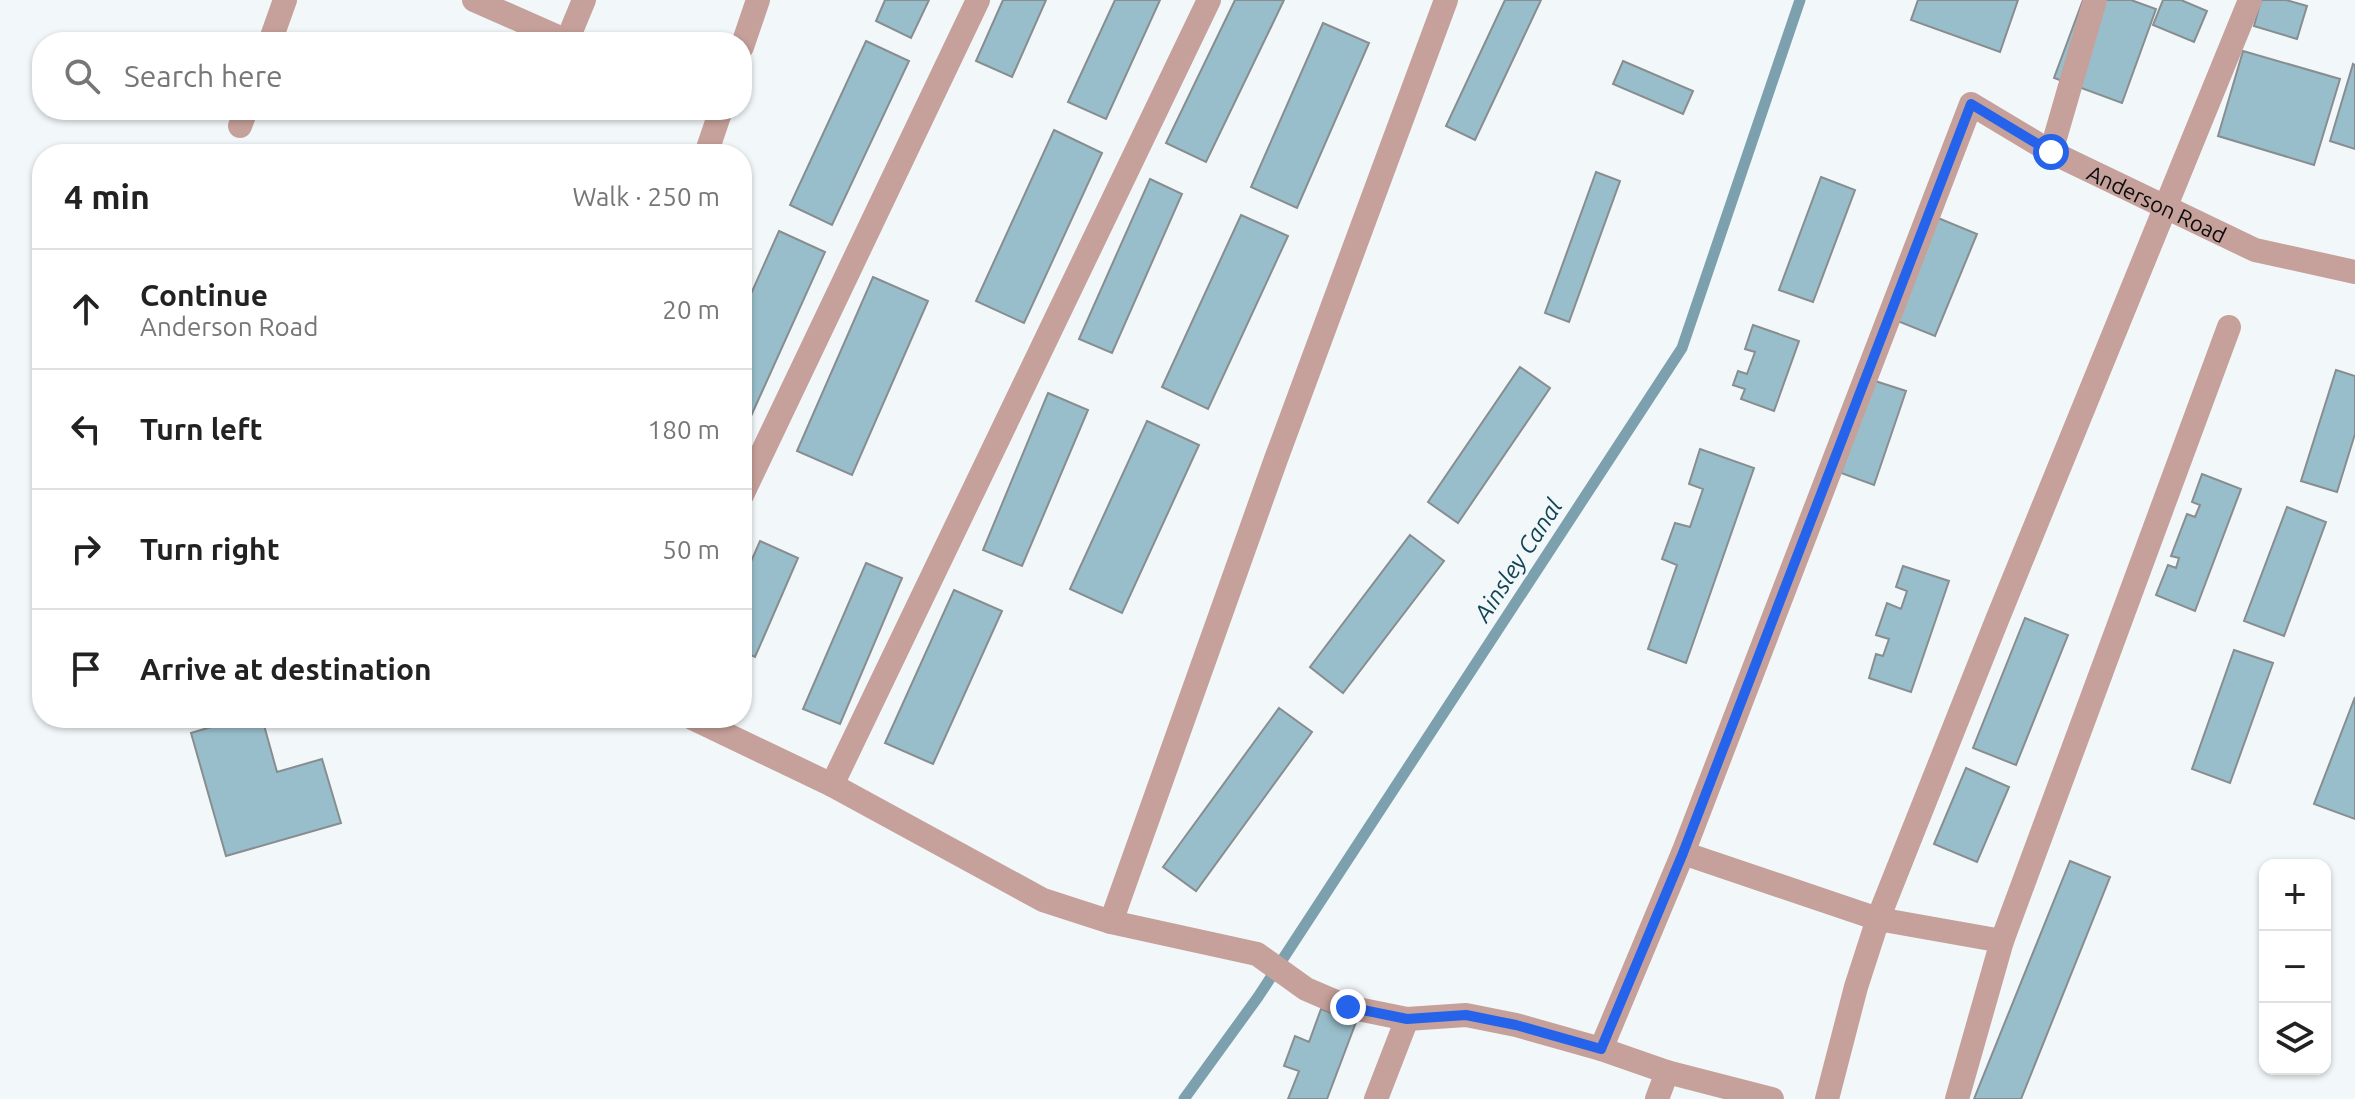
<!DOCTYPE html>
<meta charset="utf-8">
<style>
:root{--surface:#fff;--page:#f6f6f6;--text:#222;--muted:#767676;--line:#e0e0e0}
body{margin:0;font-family:Ubuntu,sans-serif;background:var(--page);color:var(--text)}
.controls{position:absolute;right:24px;bottom:24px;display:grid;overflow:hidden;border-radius:16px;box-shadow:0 2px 6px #0004}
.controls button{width:72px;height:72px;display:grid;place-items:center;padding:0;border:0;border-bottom:2px solid var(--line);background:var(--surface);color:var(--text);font:40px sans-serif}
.stop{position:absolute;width:24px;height:24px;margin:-18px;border:6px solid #2563eb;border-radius:50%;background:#fff}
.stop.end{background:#2563eb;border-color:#fff;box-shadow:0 2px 8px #0008}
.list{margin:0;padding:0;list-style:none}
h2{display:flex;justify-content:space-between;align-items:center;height:104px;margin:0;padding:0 32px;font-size:34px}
h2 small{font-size:26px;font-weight:400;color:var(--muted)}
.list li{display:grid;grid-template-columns:52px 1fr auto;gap:24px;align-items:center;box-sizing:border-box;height:120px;padding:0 32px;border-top:2px solid var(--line)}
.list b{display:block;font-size:30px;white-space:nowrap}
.list p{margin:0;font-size:26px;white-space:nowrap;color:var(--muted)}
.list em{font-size:26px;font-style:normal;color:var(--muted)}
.icon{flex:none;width:44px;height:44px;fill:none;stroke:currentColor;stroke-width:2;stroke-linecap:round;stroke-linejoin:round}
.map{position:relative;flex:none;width:2355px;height:1099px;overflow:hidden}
.search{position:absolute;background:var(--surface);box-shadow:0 2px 6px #0004;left:32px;top:32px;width:720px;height:88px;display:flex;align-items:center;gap:20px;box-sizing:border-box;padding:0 28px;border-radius:32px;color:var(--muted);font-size:30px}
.panel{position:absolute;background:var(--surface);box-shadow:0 2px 6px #0004;left:32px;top:144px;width:720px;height:584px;border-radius:32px}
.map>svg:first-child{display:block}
</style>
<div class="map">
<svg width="2355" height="1099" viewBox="0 0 2355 1099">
<rect width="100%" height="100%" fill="#f2f7f9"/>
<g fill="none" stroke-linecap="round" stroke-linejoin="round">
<!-- stream -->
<path stroke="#7ca0ad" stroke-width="11" d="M1184,1099L1258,997L1682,348L1800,0"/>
</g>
<!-- building -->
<path fill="#99becb" stroke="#888d8f" stroke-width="2" d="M885,0H929L911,38L876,21Z
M1003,0H1046L1012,77L976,61Z
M1115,0H1160L1106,119L1068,102Z
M1235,0H1284L1206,162L1166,143Z
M1505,0H1541L1475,140L1446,126Z
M1918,0H2018L2000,52L1911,20Z
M2083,0H2131L2156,9L2122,103L2054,78Z
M2163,0H2181L2207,11L2194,42L2153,25Z
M2261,0H2286L2307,6L2297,39L2254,26Z
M1323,23L1369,43L1297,208L1251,187Z
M866,41L909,61L832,225L790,205Z
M2243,51L2340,79L2314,165L2218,136Z
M1623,61L1693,91L1683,114L1613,84Z
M2353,64L2355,65V149L2330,141Z
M1054,130L1102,153L1024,323L976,301Z
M1596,172L1620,181L1569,322L1545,313Z
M1821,177L1855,190L1813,302L1779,290Z
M1150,179L1182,194L1112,353L1079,339Z
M1241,215L1288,236L1208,409L1162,387Z
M1938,218L1977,234L1935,336L1895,320Z
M779,231L825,252L747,425L742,423V314Z
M873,277L928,301L852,475L797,451Z
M1753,325L1799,341L1774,411L1741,399L1745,389L1733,385L1738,371L1747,374L1755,352L1745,349Z
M1520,367L1550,388L1458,523L1428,502Z
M2336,370L2355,376V434L2337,492L2301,481Z
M1872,380L1906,391L1874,485L1841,473Z
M1048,393L1088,410L1022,566L983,550Z
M1147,421L1199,445L1122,613L1070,589Z
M1700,449L1754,468L1686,663L1648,649L1677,565L1662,559L1675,523L1690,527L1703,489L1689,484Z
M2202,474L2241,489L2195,611L2156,595L2168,565L2176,568L2179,558L2171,556L2187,514L2195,517L2200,505L2192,502Z
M2287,507L2326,522L2284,636L2244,621Z
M1410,535L1444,561L1343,693L1310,667Z
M760,541L798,558L755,657L742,651V582Z
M866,563L902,578L840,724L803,709Z
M1903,566L1949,581L1911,692L1869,678L1876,654L1883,656L1889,639L1876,635L1887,603L1901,609L1907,591L1896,587Z
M954,590L1002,611L933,764L885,743Z
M2025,618L2068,635L2016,765L1973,748Z
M2234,650L2273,663L2230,783L2192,769Z
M2355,697V819L2314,804Z
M1279,708L1312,732L1196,891L1163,867Z
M241,718H262L277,772L322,759L341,823L226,856L191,733Z
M1966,768L2009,787L1977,862L1934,844Z
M2070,861L2110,877L2021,1099H1974Z
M1321,1009L1356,1022L1327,1099H1288L1299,1071L1284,1066L1295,1036L1309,1042Z"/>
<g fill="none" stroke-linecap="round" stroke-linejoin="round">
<!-- minor -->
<g stroke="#c6a09a" stroke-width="24">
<path d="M474,0L567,41L584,0"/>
<path d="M1446,0L1276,459L1111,922L1257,954L1306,989L1348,1007L1407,1019L1466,1015L1516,1025L1601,1049L1667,1072L1772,1099"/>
<path d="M270,42L285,0"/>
<path d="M742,47L758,0"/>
<path d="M240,126L246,110"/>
<path d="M2051,152L2095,0"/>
<path d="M706,154L721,110"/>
<path d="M742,495L978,0"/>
<path d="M692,718L832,785L1043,900L1111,922"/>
<path d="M832,785L1209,0"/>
<path d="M1683,853L1878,919L2002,941"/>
<path id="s1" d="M1601,1049L1683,853L1971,104L2051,152L2255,250L2355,272"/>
<path d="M1376,1099L1407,1019"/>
<path d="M1657,1099L1667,1072"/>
<path d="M1827,1099L1856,987L1878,919L1997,620L2250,0"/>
<path d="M1957,1099L2002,941L2229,327"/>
</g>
</g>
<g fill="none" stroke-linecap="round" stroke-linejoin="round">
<!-- route -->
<path stroke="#2563eb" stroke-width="10" d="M1348,1007L1407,1019L1466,1015L1516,1025L1601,1049L1683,853L1971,104L2051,152"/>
</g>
<g text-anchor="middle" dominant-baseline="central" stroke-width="6" stroke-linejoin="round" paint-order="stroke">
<!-- street labels -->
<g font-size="22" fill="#0b0d0d" stroke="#f2f7f9">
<text stroke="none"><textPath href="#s1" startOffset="1226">Anderson Road</textPath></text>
</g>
<!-- water labels -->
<g font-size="24" font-style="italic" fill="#114555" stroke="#f2f7f9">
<text transform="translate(1518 560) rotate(-57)">Ainsley Canal</text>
</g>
</g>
</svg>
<div class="controls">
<button>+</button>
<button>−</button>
<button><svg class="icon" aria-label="layers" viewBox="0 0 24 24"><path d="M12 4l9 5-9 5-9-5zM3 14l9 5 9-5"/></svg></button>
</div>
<div class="stop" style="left:2051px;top:152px"></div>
<div class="stop end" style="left:1348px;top:1007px"></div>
<div class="search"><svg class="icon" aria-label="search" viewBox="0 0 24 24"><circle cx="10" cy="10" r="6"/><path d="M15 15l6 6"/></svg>Search here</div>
<section class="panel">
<h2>4 min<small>Walk · 250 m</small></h2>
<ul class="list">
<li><svg class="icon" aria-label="ahead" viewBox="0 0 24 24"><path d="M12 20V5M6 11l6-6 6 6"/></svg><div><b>Continue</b><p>Anderson Road</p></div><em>20 m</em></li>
<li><svg class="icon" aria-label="left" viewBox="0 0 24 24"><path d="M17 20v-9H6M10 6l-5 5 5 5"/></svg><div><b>Turn left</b></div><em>180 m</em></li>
<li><svg class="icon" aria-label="right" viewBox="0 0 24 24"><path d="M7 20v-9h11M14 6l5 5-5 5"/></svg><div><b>Turn right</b></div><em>50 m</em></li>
<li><svg class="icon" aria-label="arrive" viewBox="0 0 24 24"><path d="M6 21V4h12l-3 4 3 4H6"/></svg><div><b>Arrive at destination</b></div></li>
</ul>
</section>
</div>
